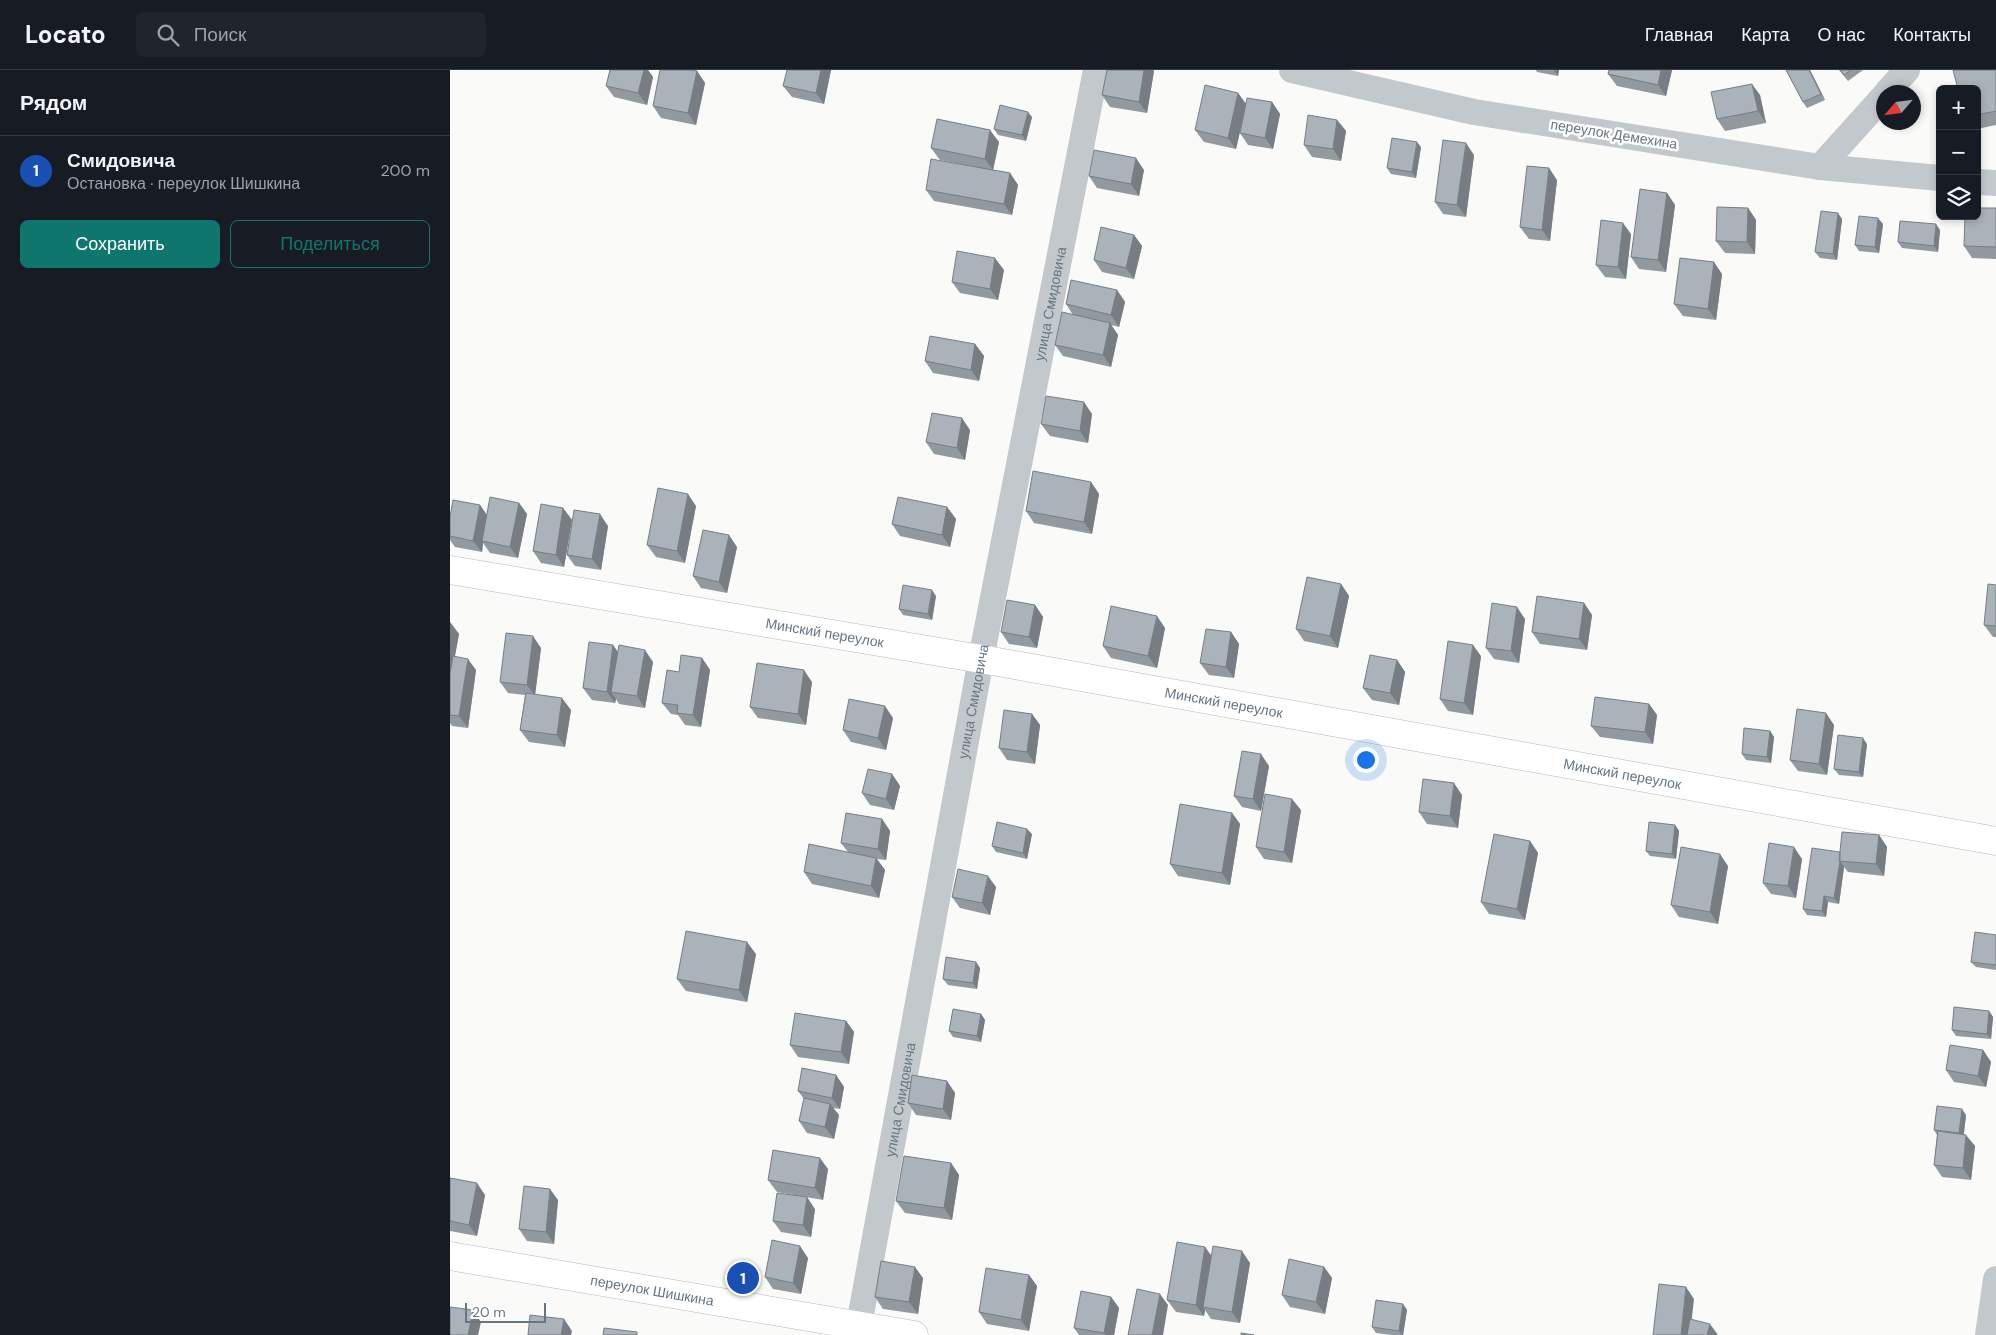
<!DOCTYPE html>
<html lang="ru">
<meta charset="utf-8">
<style>
:root{--surface:#171b24;--page:#20242c;--text:#f1f3f6;--muted:#9ea1a6;--line:#363941;--accent:#0f766e}
body{margin:0;font-family:"DM Sans",sans-serif;background:var(--page);color:var(--text)}
.controls{position:absolute;right:15px;top:15px;display:grid;overflow:hidden;border-radius:8px;box-shadow:0 2px 8px #0003}
.controls button{width:45px;height:45px;display:grid;place-items:center;padding:0;border:0;border-bottom:1px solid var(--line);background:var(--surface);color:var(--text);font:25px sans-serif}
.compass{position:absolute;left:1426px;top:15px;width:45px;height:45px;border-radius:50%;background:var(--surface);box-shadow:0 2px 8px #0003;rotate:242deg}
.scale{position:absolute;left:15px;bottom:12px;width:81px;box-sizing:border-box;padding-left:5px;border:2px solid #657683;border-top:0;font-size:14px;line-height:18px;white-space:nowrap;color:#657683;-webkit-text-stroke:4px #fff;paint-order:stroke}
.you{position:absolute;left:915px;top:689px;width:18px;height:18px;margin:-12px;border:4px solid #fff;border-radius:50%;background:#1a73e8;box-shadow:0 0 0 8px #1a73e833}
.badge{display:grid;place-items:center;width:32px;height:32px;border-radius:50%;background:var(--accent);color:#fff;font-size:16px;font-weight:700}
.pin{position:absolute;translate:-50% -50%;border:2px solid #fff;box-shadow:0 1px 5px #0006}
.list{margin:0;padding:0;list-style:none}
h2{display:flex;justify-content:space-between;align-items:center;height:65px;margin:0;padding:0 20px;font-size:21px}
h2 small{font-size:16px;font-weight:400;color:var(--muted)}
.list li{display:grid;grid-template-columns:32px 1fr auto;gap:15px;align-items:center;box-sizing:border-box;height:70px;padding:0 20px;border-top:1px solid var(--line)}
.list b{display:block;font-size:19px;white-space:nowrap}
.list p{margin:0;font-size:16px;white-space:nowrap;color:var(--muted)}
.list em{font-size:16px;font-style:normal;color:var(--muted)}
.actions{display:flex;gap:10px;padding:15px 20px}
.actions a{flex:1;padding:11px 0;border:1px solid var(--accent);border-radius:8px;text-align:center;font-size:18px;color:var(--accent)}
.actions .main{background:var(--accent);color:#fff}
.icon{flex:none;width:28px;height:28px;fill:none;stroke:currentColor;stroke-width:2;stroke-linecap:round;stroke-linejoin:round}
.map{position:relative;flex:none;width:1546px;height:1265px;overflow:hidden}
header{display:flex;align-items:center;gap:30px;box-sizing:border-box;height:70px;padding:0 25px;background:var(--surface);border-bottom:1px solid var(--line)}
header strong{font-size:24px}
nav{display:flex;gap:28px;margin-inline-start:auto;font-size:18px}
.search{width:350px;height:45px;background:var(--page);display:flex;align-items:center;gap:12px;box-sizing:border-box;padding:0 18px;border-radius:8px;color:var(--muted);font-size:19px}
main{display:flex}
aside{flex:1;background:var(--surface)}
.map>svg:first-child{display:block}
</style>
<header>
<strong>Locato</strong>
<div class="search"><svg class="icon" aria-label="search" viewBox="0 0 24 24"><circle cx="10" cy="10" r="6"/><path d="M15 15l6 6"/></svg>Поиск</div>
<nav><a>Главная</a><a>Карта</a><a>О нас</a><a>Контакты</a></nav>
</header>
<main>
<aside>
<h2>Рядом<small></small></h2>
<ul class="list">
<li><span class="badge" style="background:#1a4fb4">1</span><div><b>Смидовича</b><p>Остановка · переулок Шишкина</p></div><em>200 m</em></li>
</ul>
<div class="actions"><a class="main">Сохранить</a><a>Поделиться</a></div>
</aside>
<div class="map">
<svg width="1546" height="1265" viewBox="0 0 1546 1265">
<rect width="100%" height="100%" fill="#fafaf8"/>
<g fill="none" stroke-linecap="round" stroke-linejoin="round">
<defs>
<g id="secondary">
<path id="s2" d="M0,500L531,589L1546,771"/>
<path id="s3" d="M0,1186L464,1265"/>
</g>
</defs>
<!-- secondary casing -->
<use href="#secondary" stroke="#b3babf" stroke-width="29"/>
<!-- street -->
<g stroke="#c3c8cc" stroke-width="26">
<path d="M842,0L1024,42L1370,97L1490,108"/>
<path d="M1437,22L1457,0"/>
<path d="M1370,97L1434,26"/>
<path d="M1527,112L1546,113"/>
<path id="s1" d="M409,1255L531,589L646,0"/>
<path d="M1538,1265L1546,1209"/>
</g>
<!-- secondary -->
<use href="#secondary" stroke="#fff" stroke-width="28"/>
</g>
<!-- wall -->
<path fill="#929a9f" d="M160,0H198L203,7L197,35L164,27L156,16Z
M337,0H381L374,34L342,27L333,16Z
M657,0H703L704,1L697,43L660,37L652,25Z
M1086,0H1109L1108,6L1087,2Z
M1159,0H1222L1216,26L1167,16L1158,4Z
M1336,0H1360L1375,30L1357,38L1353,32Z
M1389,0H1413L1398,11Z
M1546,0V55L1527,59V19Z
M247,1L255,13L246,55L211,48L203,36Z
M788,23L796,34L822,32L830,44L823,79L798,75L790,63L791,58L786,79L754,72L745,60Z
M1310,25L1316,53L1275,61L1267,49Z
M582,47L576,71L548,65L544,59Z
M887,50L896,61L891,91L862,87L854,75Z
M549,72L543,100L560,103L568,115L562,145L484,131L476,120L531,98L490,90L481,78Z
M971,77L966,108L941,104L937,98Z
M1024,85L1016,147L993,144L985,132Z
M694,100L689,126L647,118L639,106Z
M1107,110L1100,171L1079,169L1070,157Z
M1217,123L1225,135L1216,202L1189,199L1181,187Z
M1298,138L1306,150L1305,184L1275,183L1266,171Z
M1546,138V189L1522,188L1514,176Z
M1392,149L1387,190L1370,188L1365,182Z
M1433,154L1429,183L1409,181L1405,175Z
M1490,160L1488,182L1452,178L1448,172Z
M1181,164L1176,209L1155,207L1146,195Z
M684,165L692,176L684,209L652,202L644,190Z
M554,200L548,230L510,223L502,212Z
M1272,204L1266,250L1233,246L1224,234Z
M667,220L675,232L669,257L661,255L668,265L661,297L613,286L605,275L623,245L616,234Z
M525,274L534,286L529,311L483,303L475,291Z
M642,344L638,373L600,366L591,354Z
M520,360L515,390L484,384L476,372Z
M641,412L649,424L642,464L584,453L576,441Z
M69,433L77,444L68,488L40,483L33,473L32,482L5,477L0,470V447L30,435L37,445Z
M246,436L235,493L206,487L197,475Z
M497,437L506,449L500,477L450,466L442,454Z
M113,438L122,450L114,497L91,493L83,481Z
M158,456L151,500L125,496L117,485Z
M287,477L277,523L251,518L243,506Z
M891,514L899,526L888,578L854,571L846,559Z
M1546,515V567H1543L1534,555Z
M486,526L482,550L453,545L449,539Z
M1134,533L1142,545L1137,580L1090,574L1082,562Z
M585,535L593,547L587,578L559,574L551,562Z
M1075,549L1069,593L1044,589L1036,578Z
M0,552L9,564L5,586L26,600L18,658L2,656L0,653Z
M715,558L707,598L661,588L653,576Z
M781,562L789,574L784,608L759,605L750,593Z
M163,575L168,582L203,592L195,638L169,634L166,629L165,633L142,630L133,618Z
M91,578L85,624L121,640L115,677L79,672L70,660L75,625L58,623L50,612Z
M1031,586L1023,645L998,641L990,629Z
M252,588L260,600L251,657L235,655L228,645L221,644L212,633L229,602Z
M947,590L955,602L949,635L922,630L913,618Z
M362,612L356,655L308,648L300,637Z
M1199,634L1207,645L1203,674L1150,667L1141,656Z
M582,644L590,655L585,694L557,690L549,678Z
M443,648L436,680L401,672L393,660Z
M1384,655L1377,705L1348,701L1340,690Z
M1320,661L1324,667L1321,693L1296,690L1292,684Z
M1417,674L1413,707L1389,705L1384,699Z
M819,696L811,741L792,737L784,726Z
M442,704L450,716L444,740L420,735L412,723Z
M1012,725L1008,758L977,754L969,742Z
M851,740L842,793L814,789L806,777Z
M782,743L790,754L780,815L728,806L720,794Z
M432,749L440,761L436,790L427,789L435,800L429,828L362,814L354,802L398,782L391,773Z
M1225,755L1229,761L1226,789L1200,786L1196,781Z
M582,764L577,789L546,782L542,776Z
M1429,765L1437,777L1434,806L1398,802L1394,797L1389,834L1378,832L1376,847L1357,845L1353,839L1390,782Z
M1080,771L1088,783L1075,850L1039,844L1031,832Z
M1352,789L1346,828L1321,824L1313,813Z
M1278,796L1268,854L1229,847L1221,835Z
M546,817L540,845L510,838L502,827Z
M1546,865V900L1526,897L1521,892Z
M306,884L297,932L236,921L227,909Z
M530,898L527,919L498,915L493,909Z
M1539,941L1543,947L1541,969L1506,966L1502,960Z
M531,944L535,950L531,972L503,967L499,961Z
M396,951L404,962L399,994L348,987L340,975Z
M1533,980L1541,992L1536,1017L1504,1012L1496,1000Z
M386,1005L394,1017L390,1039L383,1038L389,1045L384,1069L357,1063L349,1051L354,1029L348,1021Z
M497,1011L505,1023L501,1050L466,1045L458,1033Z
M1516,1045L1514,1064L1525,1076L1521,1110L1492,1107L1484,1095L1487,1065L1484,1060Z
M501,1093L509,1105L502,1150L455,1143L446,1131Z
M378,1099L373,1130L327,1122L318,1110Z
M0,1108L35,1125L27,1166L0,1161Z
M108,1130L104,1174L77,1171L69,1159Z
M365,1139L361,1167L331,1162L323,1151Z
M755,1177L761,1186L800,1193L790,1253L761,1249L755,1240L754,1246L726,1242L717,1230Z
M358,1188L351,1224L323,1219L315,1207Z
M874,1197L882,1208L875,1244L840,1237L832,1225Z
M579,1205L587,1216L579,1261L537,1254L529,1242Z
M473,1208L468,1244L433,1239L425,1227Z
M661,1227L669,1238L664,1265H629L624,1258Z
M953,1234L957,1240L953,1265H942L926,1263L922,1257Z"/>
<!-- shaded-wall -->
<path fill="#777d82" d="M194,0H198L203,7L197,35L188,23Z
M371,0H381L374,34L366,23Z
M694,0H703L704,1L697,43L689,32Z
M1104,0H1109L1108,6Z
M1211,0H1222L1216,26L1208,15Z
M1359,0H1360L1375,30L1371,24Z
M247,1L255,13L246,55L238,43Z
M1302,14L1310,25L1316,53L1308,41Z
M788,23L796,34L786,79L778,68Z
M822,32L830,44L823,79L815,68Z
M578,42L582,47L576,71L572,65Z
M887,50L896,61L891,91L883,79Z
M540,60L549,72L543,100L535,89Z
M967,72L971,77L966,108L962,102Z
M1016,73L1024,85L1016,147L1007,135Z
M686,88L694,100L689,126L681,114Z
M1099,98L1107,110L1100,171L1092,160Z
M560,103L568,115L562,145L554,134Z
M1217,123L1225,135L1216,202L1208,190Z
M1298,138L1306,150L1305,184L1297,172Z
M1388,143L1392,149L1387,190L1383,184Z
M1428,148L1433,154L1429,183L1425,177Z
M1173,153L1181,164L1176,209L1168,197Z
M1486,154L1490,160L1488,182L1484,176Z
M684,165L692,176L684,209L676,198Z
M545,188L554,200L548,230L540,219Z
M1264,192L1272,204L1266,250L1258,239Z
M667,220L675,232L669,257L661,245Z
M660,253L668,265L661,297L653,285Z
M525,274L534,286L529,311L521,300Z
M634,332L642,344L638,373L630,361Z
M512,348L520,360L515,390L507,378Z
M641,412L649,424L642,464L634,452Z
M238,424L246,436L235,493L227,481Z
M69,433L77,444L68,488L60,477Z
M30,435L38,447L32,471L33,473L32,482L23,471Z
M497,437L506,449L500,477L492,465Z
M113,438L122,450L114,497L106,485Z
M150,444L158,456L151,500L142,489Z
M279,465L287,477L277,523L269,512Z
M891,514L899,526L888,578L880,566Z
M482,520L486,526L482,550L478,544Z
M1134,533L1142,545L1137,580L1129,569Z
M585,535L593,547L587,578L579,567Z
M1067,537L1075,549L1069,593L1061,581Z
M707,546L715,558L707,598L698,586Z
M0,552L9,564L0,612Z
M781,562L789,574L784,608L776,597Z
M83,566L91,578L85,626L77,615Z
M163,575L171,587L161,622L166,629L165,633L157,622Z
M1023,575L1031,586L1023,645L1014,633Z
M195,580L203,592L195,638L187,626Z
M252,588L260,600L251,657L243,645Z
M18,589L26,600L18,658L9,646Z
M947,590L955,602L949,635L940,623Z
M354,600L362,612L356,655L348,644Z
M112,628L121,640L115,677L107,665Z
M1199,634L1207,645L1203,674L1195,662Z
M435,636L443,648L436,680L428,668Z
M1376,643L1384,655L1377,705L1369,694Z
M582,644L590,655L585,694L577,682Z
M1320,661L1324,667L1321,693L1317,687Z
M1413,668L1417,674L1413,707L1409,702Z
M811,684L819,696L811,741L803,729Z
M442,704L450,716L444,740L436,729Z
M1004,713L1012,725L1008,758L1000,746Z
M842,729L851,740L842,793L834,782Z
M782,743L790,754L780,815L772,803Z
M432,749L440,761L436,790L428,779Z
M1225,755L1229,761L1226,789L1222,784Z
M577,759L582,764L577,789L573,783Z
M1429,765L1437,777L1434,806L1426,794Z
M1080,771L1088,783L1075,850L1067,839Z
M1344,777L1352,789L1346,828L1338,816Z
M1270,784L1278,796L1268,854L1260,842Z
M426,788L435,800L429,828L421,816Z
M1390,791L1394,797L1389,834L1384,828Z
M538,806L546,817L540,845L532,833Z
M1374,826L1378,832L1376,847L1372,841Z
M297,872L306,884L297,932L289,920Z
M526,892L530,898L527,919L523,913Z
M1539,941L1543,947L1541,969L1537,964Z
M531,944L535,950L531,972L527,966Z
M396,951L404,962L399,994L391,982Z
M1533,980L1541,992L1536,1017L1528,1006Z
M386,1005L394,1017L390,1039L382,1028Z
M497,1011L505,1023L501,1050L493,1039Z
M380,1034L389,1045L384,1069L375,1057Z
M1512,1039L1516,1045L1513,1069L1509,1063Z
M1516,1065L1525,1076L1521,1110L1513,1098Z
M370,1088L378,1099L373,1130L365,1118Z
M501,1093L509,1105L502,1150L494,1138Z
M27,1113L35,1125L27,1166L19,1155Z
M100,1119L108,1130L104,1174L96,1162Z
M357,1127L365,1139L361,1167L353,1155Z
M350,1176L358,1188L351,1224L343,1213Z
M755,1177L763,1188L753,1237L755,1240L754,1246L746,1235Z
M792,1181L800,1193L790,1253L782,1242Z
M465,1197L473,1208L468,1244L459,1232Z
M874,1197L882,1208L875,1244L866,1232Z
M579,1205L587,1216L579,1261L571,1250Z
M1236,1217L1244,1229L1240,1265H1231Z
M710,1224L718,1235L713,1265H702Z
M661,1227L669,1238L664,1265H656L654,1263Z
M953,1234L957,1240L953,1265H952L949,1261Z
M23,1240L31,1252L28,1265H18Z
M114,1249L122,1261L121,1265H111Z
M1260,1254L1268,1265H1257Z"/>
<!-- building -->
<path fill="#aab3b9" stroke="#777d82" d="M160,0H194L188,23L156,16Z
M210,0H241L247,1L238,43L203,36Z
M337,0H371L366,23L333,16Z
M657,0H694L689,32L652,25Z
M1159,0H1211L1208,15L1158,4Z
M1336,0H1359L1371,24L1353,32Z
M1390,0H1401L1394,5Z
M1503,0H1546V41L1527,45V19H1508Z
M1302,14L1308,41L1267,49L1261,22Z
M755,15L788,23L778,68L745,60Z
M797,28L822,32L815,68L790,63Z
M550,35L578,42L572,65L544,59Z
M858,45L887,50L883,79L854,75Z
M487,49L540,60L535,89L481,78Z
M942,68L967,72L962,102L937,98Z
M993,70L1016,73L1007,135L985,132Z
M644,80L686,88L681,114L639,106Z
M481,89L560,103L554,134L476,120Z
M1077,96L1099,98L1092,160L1070,157Z
M1190,119L1217,123L1208,190L1181,187Z
M1267,137L1298,138L1297,172L1266,171Z
M1527,138H1546V177L1514,176L1515,146H1527Z
M1371,141L1388,143L1383,184L1365,182Z
M1409,146L1428,148L1425,177L1405,175Z
M1151,150L1173,153L1168,197L1146,195Z
M1450,151L1486,154L1484,176L1448,172Z
M651,157L684,165L676,198L644,190Z
M507,181L545,188L540,219L502,212Z
M1230,188L1264,192L1258,239L1224,234Z
M621,210L667,220L661,245L616,234Z
M612,242L660,253L653,285L605,275Z
M480,266L525,274L521,300L475,291Z
M596,326L634,332L630,361L591,354Z
M482,343L512,348L507,378L476,372Z
M583,401L641,412L634,452L576,441Z
M208,418L238,424L227,481L197,475Z
M40,427L69,433L60,477L32,471Z
M448,427L497,437L492,465L442,454Z
M3,430L30,435L23,471L0,466V447Z
M91,434L113,438L106,485L83,481Z
M124,440L150,444L142,489L117,485Z
M253,460L279,465L269,512L243,506Z
M857,507L891,514L880,566L846,559Z
M1538,514L1546,515V556L1534,555Z
M453,515L482,520L478,544L449,539Z
M1087,526L1134,533L1129,569L1082,562Z
M557,530L585,535L579,567L551,562Z
M1042,533L1067,537L1061,581L1036,578Z
M661,536L707,546L698,586L653,576Z
M756,559L781,562L776,597L750,593Z
M56,563L83,566L77,615L50,612Z
M998,571L1023,575L1014,633L990,629Z
M139,572L163,575L157,622L133,618Z
M169,575L195,580L187,626L161,622Z
M231,585L252,588L243,645L227,643L228,635L212,633L217,600L229,602Z
M920,585L947,590L940,623L913,618Z
M3,586L18,589L9,646L0,645V604Z
M307,593L354,600L348,644L300,637Z
M76,623L112,628L107,665L70,660Z
M1145,627L1199,634L1195,662L1141,656Z
M399,629L435,636L428,668L393,660Z
M1347,639L1376,643L1369,694L1340,690Z
M554,640L582,644L577,682L549,678Z
M1294,658L1320,661L1317,687L1292,684Z
M1388,665L1413,668L1409,702L1384,699Z
M792,681L811,684L803,729L784,726Z
M418,699L442,704L436,729L412,723Z
M973,709L1004,713L1000,746L969,742Z
M815,724L842,729L834,782L806,777Z
M730,734L782,743L772,803L720,794Z
M396,743L432,749L428,779L391,773Z
M547,752L577,759L573,783L542,776Z
M1199,752L1225,755L1222,784L1196,781Z
M1392,762L1429,765L1426,794L1389,791Z
M1044,764L1080,771L1067,839L1031,832Z
M1319,773L1344,777L1338,816L1313,813Z
M359,774L426,788L421,816L354,802Z
M1231,777L1270,784L1260,842L1221,835Z
M1362,778L1390,782V791L1384,828L1374,826L1372,841L1353,839Z
M508,799L538,806L532,833L502,827Z
M236,861L297,872L289,920L227,909Z
M1525,862L1546,865V895L1521,892Z
M496,887L526,892L523,913L493,909Z
M1504,937L1539,941L1537,964L1502,960Z
M503,939L531,944L527,966L499,961Z
M345,943L396,951L391,982L340,975Z
M1500,975L1533,980L1528,1006L1496,1000Z
M352,998L386,1005L382,1028L348,1021Z
M462,1005L497,1011L493,1039L458,1033Z
M354,1028L380,1034L375,1057L349,1051Z
M1487,1036L1512,1039L1509,1063L1484,1060Z
M1488,1061L1516,1065L1513,1098L1484,1095Z
M323,1080L370,1088L365,1118L318,1110Z
M454,1086L501,1093L494,1138L446,1131Z
M0,1108L27,1113L19,1155L0,1151Z
M74,1116L100,1119L96,1162L69,1159Z
M327,1123L357,1127L353,1155L323,1151Z
M322,1170L350,1176L343,1213L315,1207Z
M727,1172L755,1177L746,1235L717,1230Z
M763,1176L792,1181L782,1242L753,1237Z
M839,1189L874,1197L866,1232L832,1225Z
M431,1191L465,1197L459,1232L425,1227Z
M536,1198L579,1205L571,1250L529,1242Z
M1209,1214L1236,1217L1231,1265H1203Z
M687,1219L710,1224L702,1265H678Z
M631,1221L661,1227L654,1263L624,1258Z
M926,1230L953,1234L949,1261L922,1257Z
M0,1237L23,1240L18,1265H0Z
M80,1245L114,1249L111,1265H78Z
M1240,1249L1260,1254L1257,1265H1237Z
M154,1258L187,1262V1265H153Z
M791,1263L804,1265H791Z"/>
<g text-anchor="middle" dominant-baseline="central" stroke-width="5" stroke-linejoin="round" paint-order="stroke">
<!-- street labels -->
<g font-size="14" fill="#657683" stroke="#fff">
<text transform="translate(1164 64) rotate(9)">переулок Демехина</text>
<text stroke="none"><textPath href="#s1" startOffset="1039">улица Смидовича</textPath></text>
<text stroke="none"><textPath href="#s2" startOffset="380">Минский переулок</textPath></text>
<text stroke="none"><textPath href="#s1" startOffset="634">улица Смидовича</textPath></text>
<text stroke="none"><textPath href="#s2" startOffset="785">Минский переулок</textPath></text>
<text stroke="none"><textPath href="#s2" startOffset="1190">Минский переулок</textPath></text>
<text stroke="none"><textPath href="#s1" startOffset="229">улица Смидовича</textPath></text>
<text stroke="none"><textPath href="#s3" startOffset="205">переулок Шишкина</textPath></text>
</g>
</g>
</svg>
<div class="controls">
<button>+</button>
<button>−</button>
<button><svg class="icon" aria-label="layers" viewBox="0 0 24 24"><path d="M12 4l9 5-9 5-9-5zM3 14l9 5 9-5"/></svg></button>
</div>
<svg class="compass" viewBox="-18 -18 36 36"><path d="M0-13l5 13h-10z" fill="#e53935"/><path d="M0 13l5-13h-10z" fill="#9ea1a6"/></svg>
<div class="scale">20 m</div>
<div class="you"></div>
<div class="pin badge" style="left:293px;top:1208px;background:#1a4fb4">1</div>
</div>
</main>
